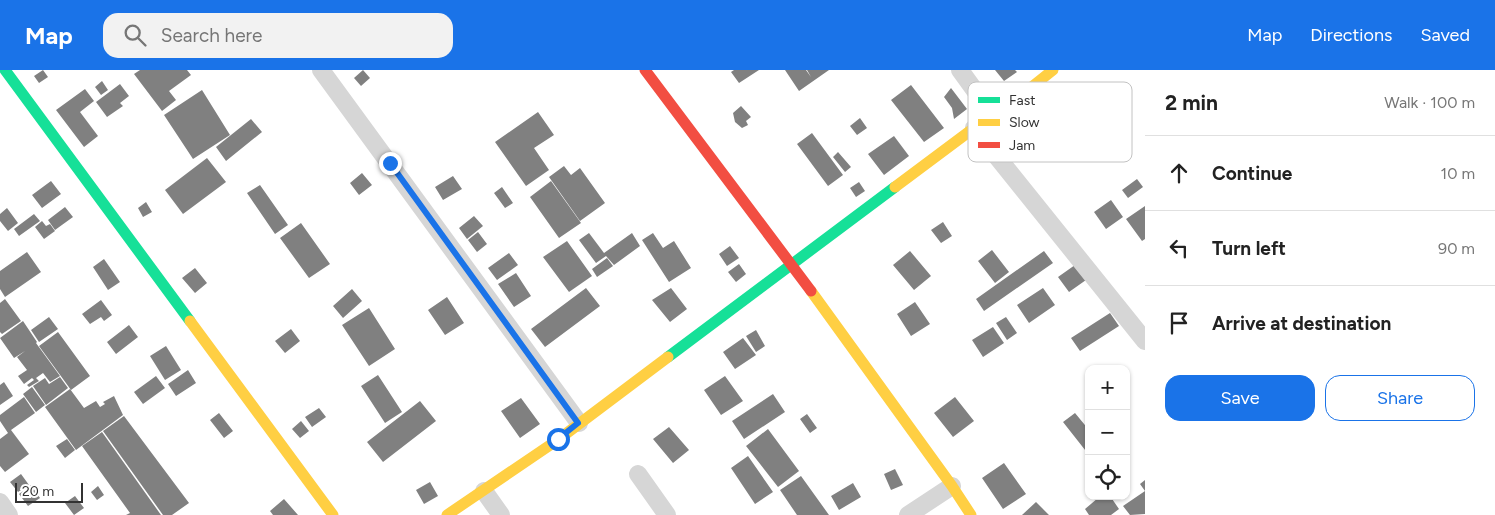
<!DOCTYPE html>
<meta charset="utf-8">
<style>
:root{--surface:#fff;--page:#f2f2f2;--text:#222;--muted:#767676;--line:#e0e0e0;--accent:#1a73e8}
body{margin:0;font-family:Figtree,sans-serif;background:var(--page);color:var(--text)}
.controls{position:absolute;right:15px;bottom:15px;display:grid;overflow:hidden;border-radius:10px;box-shadow:0 1px 4px #0004}
.controls button{width:45px;height:45px;display:grid;place-items:center;padding:0;border:0;border-bottom:1px solid var(--line);background:var(--surface);color:var(--text);font:25px sans-serif}
.scale{position:absolute;left:15px;bottom:12px;width:68px;box-sizing:border-box;padding-left:5px;border:2px solid #323232;border-top:0;font-size:14px;line-height:18px;white-space:nowrap;color:#323232;-webkit-text-stroke:4px #fff;paint-order:stroke}
.stop{position:absolute;width:15px;height:15px;margin:-11px;border:4px solid #1a73e8;border-radius:50%;background:#fff}
.stop.end{background:#1a73e8;border-color:#fff;box-shadow:0 1px 5px #0008}
.list{margin:0;padding:0;list-style:none}
h2{display:flex;justify-content:space-between;align-items:center;height:65px;margin:0;padding:0 20px;font-size:21px}
h2 small{font-size:16px;font-weight:400;color:var(--muted)}
.list li{display:grid;grid-template-columns:32px 1fr auto;gap:15px;align-items:center;box-sizing:border-box;height:75px;padding:0 20px;border-top:1px solid var(--line)}
.list b{display:block;font-size:19px;white-space:nowrap}
.list em{font-size:16px;font-style:normal;color:var(--muted)}
.actions{display:flex;gap:10px;padding:15px 20px}
.actions a{flex:1;padding:11px 0;border:1px solid var(--accent);border-radius:15px;text-align:center;font-size:18px;color:var(--accent)}
.actions .main{background:var(--accent);color:#fff}
.icon{flex:none;width:28px;height:28px;fill:none;stroke:currentColor;stroke-width:2;stroke-linecap:round;stroke-linejoin:round}
.map{position:relative;flex:none;width:1145px;height:445px;overflow:hidden}
header{display:flex;align-items:center;gap:30px;box-sizing:border-box;height:70px;padding:0 25px;background:var(--accent);color:#fff}
header strong{font-size:24px}
nav{display:flex;gap:28px;margin-inline-start:auto;font-size:18px}
.search{width:350px;height:45px;background:var(--page);display:flex;align-items:center;gap:12px;box-sizing:border-box;padding:0 18px;border-radius:15px;color:var(--muted);font-size:19px}
main{display:flex}
aside{flex:1;background:var(--surface)}
.map>svg:first-child{display:block}
</style>
<header>
<strong>Map</strong>
<div class="search"><svg class="icon" aria-label="search" viewBox="0 0 24 24"><circle cx="10" cy="10" r="6"/><path d="M15 15l6 6"/></svg>Search here</div>
<nav><a>Map</a><a>Directions</a><a>Saved</a></nav>
</header>
<main>
<div class="map">
<svg width="1145" height="445" viewBox="0 0 1145 445">
<rect width="100%" height="100%" fill="#fff"/>
<!-- building -->
<path fill="#808080" d="M43,0L48,7L39,13L34,6Z
M140,0H187L191,5L169,21L176,30L162,41L134,4Z
M363,0L370,8L361,16L354,8Z
M734,0H759L739,13L731,2Z
M785,0H806L811,7L807,0H829L799,21Z
M995,0H1015L1017,2L1004,11Z
M102,11L108,20L101,25L95,17Z
M120,14L129,26L120,33L123,36L107,47L96,32Z
M911,15L944,58L924,72L891,30Z
M951,18L967,39L954,49L952,38L944,27Z
M85,19L94,31L80,42L98,66L84,77L56,40Z
M202,20L230,65L193,89L164,45Z
M741,36L751,47L746,51L748,55L742,58L735,52L733,43Z
M538,42L554,65L534,78L549,100L526,116L495,72Z
M860,48L867,58L857,65L850,56Z
M251,49L262,62L226,91L216,77Z
M812,63L843,105L828,116L797,74Z
M894,66L909,86L884,105L868,84Z
M838,82L851,97L845,102L833,87Z
M207,88L226,112L183,144L165,120Z
M564,96L571,105L580,98L605,133L580,151L549,107Z
M362,103L372,115L359,125L350,113Z
M453,106L462,119L443,130L435,117Z
M1137,109L1143,117L1128,128L1122,120Z
M51,111L61,124L42,138L32,125Z
M551,111L581,153L559,168L530,127Z
M859,112L865,121L856,127L850,118Z
M260,115L288,155L275,164L247,123Z
M502,117L513,133L505,138L494,123Z
M1111,130L1123,147L1106,159L1094,142Z
M146,132L152,142L143,147L138,138Z
M1145,136V169L1142,171L1126,149Z
M65,137L73,147L55,160L48,150Z
M7,138L18,153L8,161L0,151V144Z
M34,144L40,151L19,166L14,159Z
M474,146L483,156L467,169L459,158Z
M42,151L46,156L50,154L55,161L44,169L35,157Z
M943,152L952,166L941,173L931,160Z
M301,153L330,194L309,208L280,168Z
M478,162L487,174L477,182L468,170Z
M589,163L604,183L632,163L640,176L614,195L606,186L596,193L579,170Z
M653,163L663,178L674,171L691,198L669,212L642,170Z
M567,171L592,206L569,222L543,187Z
M730,176L739,188L727,196L719,184Z
M992,180L1009,202L995,213L978,191Z
M910,181L931,206L914,220L893,195Z
M1044,181L1053,193L984,241L976,229Z
M27,182L41,202L5,227L0,219V201Z
M509,183L518,195L497,210L488,198Z
M607,188L613,196L597,207L592,199Z
M104,189L120,212L108,220L93,197Z
M739,194L746,204L736,212L728,202Z
M1075,195L1086,210L1069,222L1058,207Z
M195,198L207,213L195,223L182,208Z
M516,203L531,226L514,237L498,214Z
M586,218L600,236L545,277L531,259Z
M671,218L687,239L670,252L652,230Z
M1043,218L1055,235L1029,253L1017,235Z
M352,219L362,231L343,248L333,236Z
M447,227L464,253L445,265L428,240Z
M5,229L21,251L2,264L0,262V233Z
M101,230L112,245L104,251L101,247L90,254L82,244Z
M915,232L930,254L911,266L897,244Z
M369,238L395,279L369,296L342,255Z
M1110,243L1119,256L1080,281L1071,268Z
M49,247L58,259L39,272L31,260Z
M1006,247L1017,263L1007,270L996,253Z
M23,251L37,272L36,273L60,306L50,312L43,303L36,308L39,311L29,317L27,315L34,310L32,308L24,314L18,306L27,300L17,287L25,281L14,288L0,268Z
M129,255L138,267L116,284L107,272Z
M993,257L1004,273L983,287L972,270Z
M291,259L300,271L285,283L275,271Z
M756,260L765,276L756,282L746,266Z
M58,262L90,306L71,320L39,276Z
M743,268L756,285L735,299L723,282Z
M166,276L181,300L165,310L150,286Z
M188,300L196,313L176,326L168,314Z
M378,305L402,342L385,353L361,316Z
M156,306L165,318L143,334L134,322Z
M725,306L743,331L721,345L704,320Z
M60,307L68,318L46,335L33,316L45,308L49,314Z
M4,312L13,326L0,335V315Z
M32,317L45,335L36,342L23,324Z
M70,319L84,338L96,331L100,337L105,334L103,332L114,326L123,345L76,380L45,337Z
M773,324L785,342L744,369L732,351Z
M24,327L35,343L11,360L29,384L5,402L0,396V369L8,363L0,351V345Z
M955,327L974,351L953,367L934,343Z
M521,328L540,354L520,368L501,341Z
M420,331L436,351L383,392L367,372Z
M319,338L326,347L312,357L305,347Z
M219,343L233,361L224,368L210,350Z
M1075,343L1089,360V385L1063,352Z
M807,344L817,358L810,363L800,349Z
M124,346L189,433L172,445H163L103,361Z
M301,351L309,361L300,368L292,359Z
M669,357L689,380L673,393L653,369Z
M768,359L799,401L778,417L746,376Z
M102,362L134,407L161,445H126L130,443L82,376Z
M67,369L75,380L65,388L56,376Z
M748,386L773,422L755,434L731,398Z
M1004,393L1026,424L1003,439L982,408Z
M895,399L903,415L891,420L884,404Z
M21,404L29,415L18,422L10,412Z
M801,406L829,445H797L780,420Z
M1145,410V444L1130,445L1123,436L1145,421L1140,414Z
M430,412L438,426L424,434L416,420Z
M853,413L861,427L839,440L831,426Z
M31,415L40,428L28,436L19,424Z
M98,416L104,425L97,430L91,422Z
M75,426L84,438L74,445L65,433Z
M1096,426H1110L1119,439L1111,445H1089L1085,439L1098,428Z
M284,429L298,445H273L270,441Z
M1036,432L1049,445H1022Z"/>
<g fill="none" stroke-linecap="round" stroke-linejoin="round">
<!-- street -->
<path stroke="#d6d6d6" stroke-width="18" d="M321,0L579,353
M960,0L994,47
M974,58L1145,271
M638,404L667,445
M484,421L501,445
M0,432L9,445
M908,445L952,416"/>
<!-- fast -->
<path stroke="#16e098" stroke-width="11" d="M5,0L190,251
M668,287L895,117"/>
<!-- slow -->
<path stroke="#ffcf43" stroke-width="11" d="M895,117L974,58L994,47L1053,0
M811,221L952,416L971,445
M190,251L333,445
M447,445L559,369L668,287"/>
<!-- jam -->
<path stroke="#f24e42" stroke-width="11" d="M645,0L811,221"/>
</g>
<g fill="none" stroke-linecap="round" stroke-linejoin="round">
<!-- route -->
<path stroke="#1a73e8" stroke-width="6" d="M390,93L578,353L558,369"/>
</g>
<!-- legend -->
<rect x="968" y="12" width="164" height="80" rx="8" fill="#fff" stroke="#c2c2c2" stroke-width="1"/>
<rect x="978" y="27" width="22" height="6" fill="#16e098"/>
<rect x="978" y="49" width="22" height="7" fill="#ffcf43"/>
<rect x="978" y="72" width="22" height="6" fill="#f24e42"/>
<g font-size="14" fill="#323232">
<text x="1009" y="35">Fast</text>
<text x="1009" y="57">Slow</text>
<text x="1009" y="80">Jam</text>
</g>
</svg>
<div class="controls">
<button>+</button>
<button>−</button>
<button><svg class="icon" aria-label="locate" viewBox="0 0 24 24"><circle cx="12" cy="12" r="6"/><path d="M12 2v4M12 18v4M2 12h4M18 12h4"/></svg></button>
</div>
<div class="scale">20 m</div>
<div class="stop" style="left:558px;top:369px"></div>
<div class="stop end" style="left:390px;top:93px"></div>
</div>
<aside>
<h2>2 min<small>Walk · 100 m</small></h2>
<ul class="list">
<li><svg class="icon" aria-label="ahead" viewBox="0 0 24 24"><path d="M12 20V5M6 11l6-6 6 6"/></svg><div><b>Continue</b></div><em>10 m</em></li>
<li><svg class="icon" aria-label="left" viewBox="0 0 24 24"><path d="M17 20v-9H6M10 6l-5 5 5 5"/></svg><div><b>Turn left</b></div><em>90 m</em></li>
<li><svg class="icon" aria-label="arrive" viewBox="0 0 24 24"><path d="M6 21V4h12l-3 4 3 4H6"/></svg><div><b>Arrive at destination</b></div></li>
</ul>
<div class="actions"><a class="main">Save</a><a>Share</a></div>
</aside>
</main>
